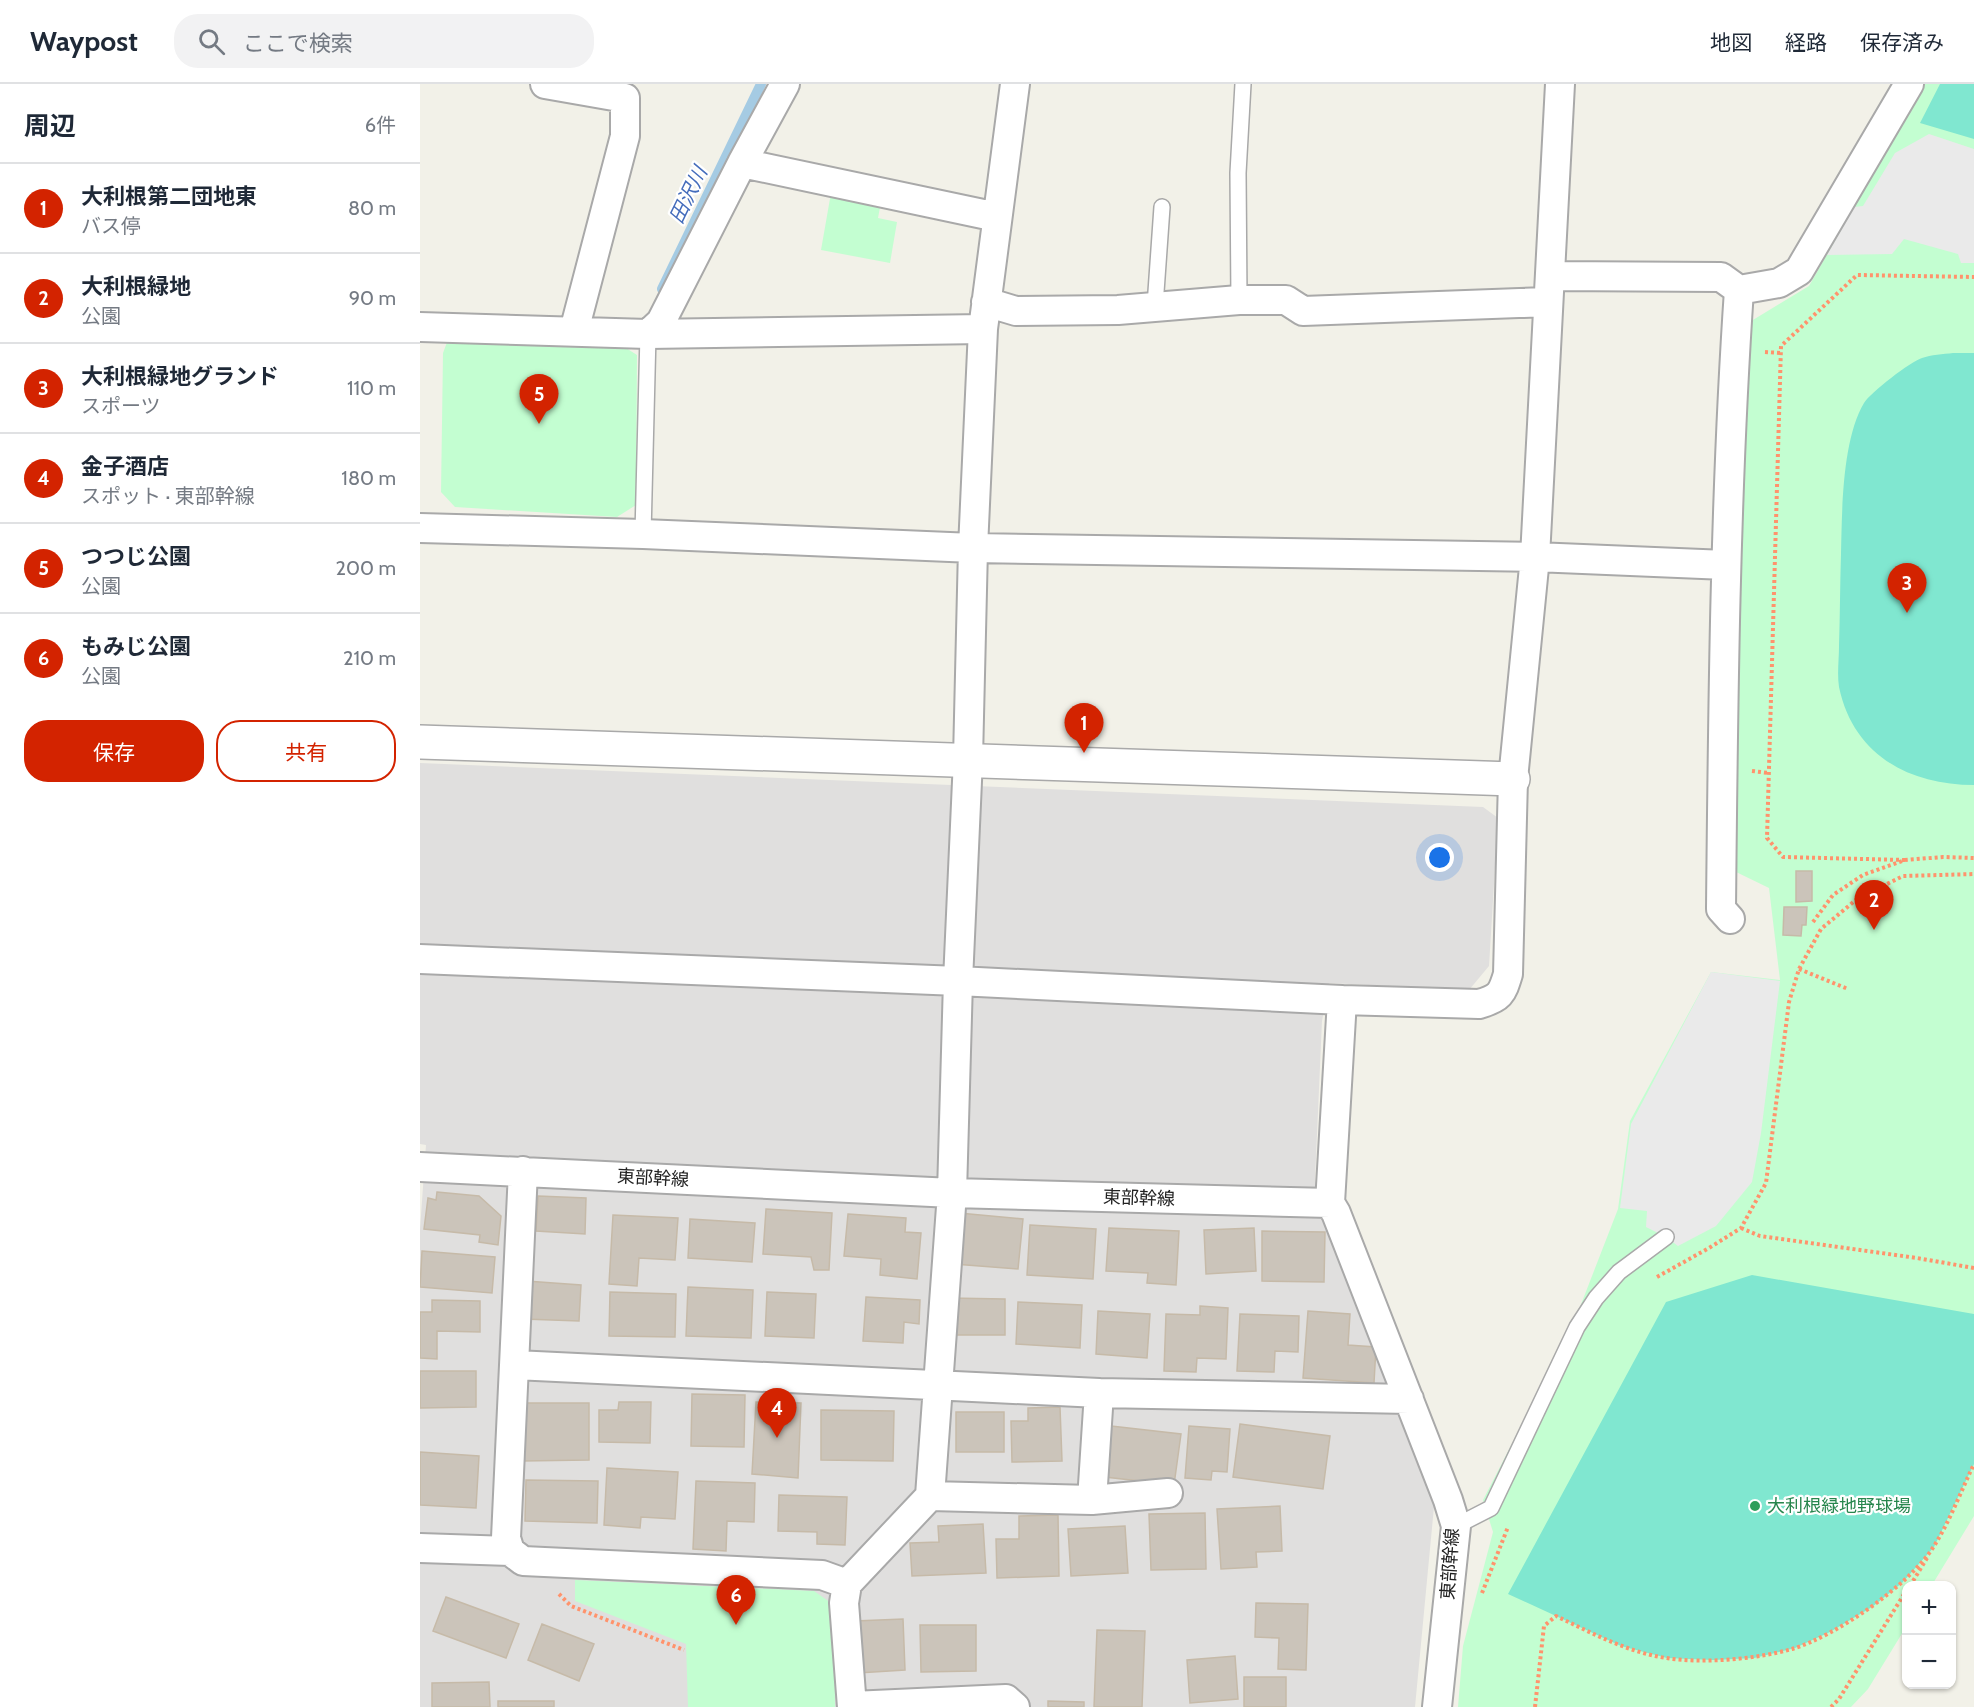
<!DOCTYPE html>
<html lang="ja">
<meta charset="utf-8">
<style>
:root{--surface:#fff;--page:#f2f2f3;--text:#1f2937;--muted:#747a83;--line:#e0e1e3;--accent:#d32300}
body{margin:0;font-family:Cabin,"Noto Sans JP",sans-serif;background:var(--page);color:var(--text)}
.controls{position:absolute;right:18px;bottom:18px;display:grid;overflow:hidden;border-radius:12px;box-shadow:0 2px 4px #0004}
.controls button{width:54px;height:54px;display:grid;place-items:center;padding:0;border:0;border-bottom:2px solid var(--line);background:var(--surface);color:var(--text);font:30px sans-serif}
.you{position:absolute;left:1020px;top:774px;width:21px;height:21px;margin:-15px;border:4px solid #fff;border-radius:50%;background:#1a73e8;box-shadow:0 0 0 9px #1a73e833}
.badge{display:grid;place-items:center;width:39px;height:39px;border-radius:50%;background:var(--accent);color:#fff;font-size:20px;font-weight:700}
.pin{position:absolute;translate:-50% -50px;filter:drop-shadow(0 2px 3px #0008)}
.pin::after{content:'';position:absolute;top:32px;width:21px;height:18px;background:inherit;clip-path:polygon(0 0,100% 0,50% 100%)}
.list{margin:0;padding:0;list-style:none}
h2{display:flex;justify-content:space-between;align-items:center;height:78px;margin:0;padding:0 24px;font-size:26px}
h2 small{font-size:20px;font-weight:400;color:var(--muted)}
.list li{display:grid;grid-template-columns:39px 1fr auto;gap:18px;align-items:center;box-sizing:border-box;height:90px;padding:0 24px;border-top:2px solid var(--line)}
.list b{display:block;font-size:22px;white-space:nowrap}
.list p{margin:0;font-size:20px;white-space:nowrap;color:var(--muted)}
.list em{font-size:20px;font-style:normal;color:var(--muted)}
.actions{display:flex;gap:12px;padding:18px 24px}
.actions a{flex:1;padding:14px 0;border:2px solid var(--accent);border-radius:24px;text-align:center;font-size:21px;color:var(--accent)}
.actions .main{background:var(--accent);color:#fff}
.icon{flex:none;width:33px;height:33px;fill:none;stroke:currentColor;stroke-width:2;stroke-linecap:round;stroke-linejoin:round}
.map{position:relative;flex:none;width:1554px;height:1623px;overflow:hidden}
header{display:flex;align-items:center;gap:36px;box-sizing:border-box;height:84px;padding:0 30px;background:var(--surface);border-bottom:2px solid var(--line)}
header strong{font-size:28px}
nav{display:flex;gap:33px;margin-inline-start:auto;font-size:21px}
.search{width:420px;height:54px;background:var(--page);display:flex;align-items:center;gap:15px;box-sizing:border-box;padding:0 21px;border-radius:24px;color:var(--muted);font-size:22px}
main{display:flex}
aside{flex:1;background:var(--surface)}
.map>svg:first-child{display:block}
</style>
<header>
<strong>Waypost</strong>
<div class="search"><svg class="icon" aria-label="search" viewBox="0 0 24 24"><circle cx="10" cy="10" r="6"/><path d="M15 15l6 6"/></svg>ここで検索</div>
<nav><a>地図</a><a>経路</a><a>保存済み</a></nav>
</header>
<main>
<aside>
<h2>周辺<small>6件</small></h2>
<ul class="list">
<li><span class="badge">1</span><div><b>大利根第二団地東</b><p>バス停</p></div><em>80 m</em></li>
<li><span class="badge">2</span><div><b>大利根緑地</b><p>公園</p></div><em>90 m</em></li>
<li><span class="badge">3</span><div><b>大利根緑地グランド</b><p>スポーツ</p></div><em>110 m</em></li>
<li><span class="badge">4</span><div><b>金子酒店</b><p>スポット · 東部幹線</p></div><em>180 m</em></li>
<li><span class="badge">5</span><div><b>つつじ公園</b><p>公園</p></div><em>200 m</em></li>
<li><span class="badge">6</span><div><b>もみじ公園</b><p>公園</p></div><em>210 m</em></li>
</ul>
<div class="actions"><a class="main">保存</a><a>共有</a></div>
</aside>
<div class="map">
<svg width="1554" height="1623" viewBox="0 0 1554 1623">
<rect width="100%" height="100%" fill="#f2f1e8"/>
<!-- residential -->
<path fill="#e0dfde" d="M0,679L1063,723L1078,734L1069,882L1049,906L909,899L902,937L895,1096L903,1136L989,1340L1015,1412L995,1623H0V1145L6,1061L0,1060Z"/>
<!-- park -->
<path fill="#c3fed1" d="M1504,0H1554V1432L1512,1501L1486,1502V1543L1448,1605L1431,1623H1038L1043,1562L1073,1448L1063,1416L1153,1241L1198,1125L1210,1037L1291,888L1360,896L1349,804L1312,786L1328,239L1389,202Z
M411,109L461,118L458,134L477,138L470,179L401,166Z
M29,253L206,264L217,271L216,421L197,433L35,423L21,408L23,269Z
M155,1496L394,1507L414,1521L415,1623H268L266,1560L155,1517Z"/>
<!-- pitch -->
<path fill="#80e7d0" d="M1520,0H1554V55L1500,39Z
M1533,269H1554V701C1488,701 1433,670 1419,603C1417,590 1419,575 1419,562C1420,531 1420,501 1421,470C1422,427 1422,356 1444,319C1450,309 1491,277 1502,274C1511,271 1523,270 1533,269Z
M1332,1191L1554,1230V1380L1514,1463L1482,1499L1452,1523L1410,1548L1375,1564L1334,1574L1293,1576L1247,1574L1201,1562L1088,1510L1246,1218Z"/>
<!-- parking -->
<path fill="#eaeaea" d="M1509,50L1554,65V179H1541L1538,170L1484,155L1472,170L1407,171L1434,123L1443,122L1475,69Z
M1291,888L1360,897L1341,1049L1332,1098L1296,1142L1258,1162L1246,1153L1226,1143L1227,1127L1200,1124L1211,1040Z"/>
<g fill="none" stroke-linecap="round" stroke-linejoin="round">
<!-- stream -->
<path stroke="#a5cbe3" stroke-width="10" d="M242,205L341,0"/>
</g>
<!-- building -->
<path fill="#cbc4ba" stroke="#c6baa8" stroke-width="1.5" d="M1376,787H1392V817L1376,818Z
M1364,823H1387L1386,841H1382L1381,852L1363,851Z
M17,1108L59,1112L81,1132L78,1161L59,1158L60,1151L4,1145L8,1114L16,1116Z
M118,1112L166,1114L165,1150L116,1147Z
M346,1125L412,1129L409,1186H394L391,1173L343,1170Z
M539,1129L603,1135L598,1185L534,1180Z
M428,1130L486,1134L485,1148L501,1149L497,1195L460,1191L461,1175L424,1172Z
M193,1131L258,1134L255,1176L219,1174L217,1202L189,1200Z
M270,1135L335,1139L332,1178L268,1174Z
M610,1141L676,1145L673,1195L607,1191Z
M689,1144L759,1147L756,1201L727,1199L728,1189L686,1187Z
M834,1144L836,1187L786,1190L784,1146Z
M842,1147L905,1148L904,1198L842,1197Z
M2,1167L75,1173L72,1209L0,1203Z
M106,1197L161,1201L159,1237L104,1235Z
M268,1203L333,1206L331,1254L266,1252Z
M190,1208L256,1210L255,1253L189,1252Z
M347,1208L396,1210L394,1254L345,1252Z
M446,1213L500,1216L499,1240L484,1238L483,1259L443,1257Z
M528,1214L585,1215V1251H528Z
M12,1216L60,1217V1248L17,1247V1275L0,1274V1228H12Z
M598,1218L662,1221L660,1264L596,1260Z
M780,1222L808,1224L806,1275L777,1274L776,1288L744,1287L746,1230L780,1231Z
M678,1227L730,1230L727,1274L676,1270Z
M888,1227L930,1230L928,1261L956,1263L954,1299L883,1294Z
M820,1230L879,1232L878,1268L855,1267L854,1288L817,1287Z
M0,1287H56V1323L0,1324Z
M272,1310L325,1311L324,1363L271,1362Z
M199,1318H231L230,1359L179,1358V1326H198Z
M336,1318L381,1319L378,1394L332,1390Z
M102,1319H169V1376L102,1377Z
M640,1323L642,1377L592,1378L591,1337H608V1324Z
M401,1326L474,1327L473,1377L401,1376Z
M536,1328H584V1368H536Z
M820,1340L910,1352L903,1405L813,1393Z
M691,1342L761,1350L754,1401L685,1393Z
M769,1342L810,1345L807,1388L792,1387L791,1396L765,1394Z
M0,1368L59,1372L56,1424L0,1421Z
M187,1384L258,1388L255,1435L221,1433L220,1444L184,1441Z
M106,1396L178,1397L177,1439L105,1437Z
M276,1397L335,1399L334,1438L307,1437L306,1467L273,1465Z
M359,1411L427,1413L425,1461L397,1460V1448L358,1447Z
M860,1422L862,1467L836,1468L837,1483L801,1485L797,1425Z
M785,1429L786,1485L731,1486L729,1430Z
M638,1431L639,1492L577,1494L576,1455H599V1432Z
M563,1440L566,1489L492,1492L490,1459L519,1458L518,1442Z
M705,1442L708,1489L651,1492L648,1445Z
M26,1513L99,1540L86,1574L13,1547Z
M836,1519L888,1520L886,1586L858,1585L859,1554L835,1553Z
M483,1535L485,1586L438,1589L435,1537Z
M122,1540L174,1560L159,1597L108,1576Z
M500,1541H556V1587L501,1588Z
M677,1546L725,1547L722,1623H674Z
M815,1572L818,1615L770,1619L767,1576Z
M824,1593H866V1623H824Z
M69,1598L70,1623H12V1599Z
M78,1617H134V1623H78Z
M628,1617L664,1618V1623H628Z"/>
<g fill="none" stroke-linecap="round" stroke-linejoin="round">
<defs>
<path id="service" d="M819,216L818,89L823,0
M735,222L742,123
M223,450L228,250
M1036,1442L1071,1424L1157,1243L1176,1214L1199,1188L1246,1153"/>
<path id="minor" d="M125,0L205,14V52L154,247
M322,79L577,133
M1130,192L1301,193L1319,206L1359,199L1379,187L1489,0
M566,218L596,227L698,226L819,216H866L883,227L1128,218
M0,243L228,250L563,245
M228,250L241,238L322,79L365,0
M0,444L223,450L553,464L1115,473L1306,481
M1310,835L1301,825C1303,619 1305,412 1319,206
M0,875L538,897L922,916L1059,920C1080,914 1082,910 1088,890L1093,695L1115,473L1140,0
M0,1083L532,1109L910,1119
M103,1087L86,1454L90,1467L103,1477L402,1491L427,1500
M910,1119L916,1129L1028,1416L1036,1442L1017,1623
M910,1119L922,916
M95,1281L679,1309L989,1315
M510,1412L672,1416L748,1409
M672,1416L679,1309
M0,1464L90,1467
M432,1622L586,1615L595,1623
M432,1623L424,1519L427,1500L510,1412L532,1109L538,897L548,675L553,464L563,245L595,0"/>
<path id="tertiary" d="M0,658L1093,695"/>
</defs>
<!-- service casing -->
<use href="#service" stroke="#a9a9a9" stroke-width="18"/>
<!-- minor casing -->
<use href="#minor" stroke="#a9a9a9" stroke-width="32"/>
<!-- tertiary casing -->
<use href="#tertiary" stroke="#a9a9a9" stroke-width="36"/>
<!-- path -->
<path stroke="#ff936c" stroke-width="4" stroke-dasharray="3 3" stroke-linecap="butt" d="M1345,268L1361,269
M1332,687L1349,689
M1485,776L1363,773L1347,754L1361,262L1437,191L1554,193
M1393,838L1413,811L1443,791L1485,776L1523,773L1554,774
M1379,885L1428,905
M1321,1144L1340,1152L1497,1174L1554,1184
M1237,1193L1289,1164L1321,1144L1346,1099L1369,918L1379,885L1401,845L1437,815L1483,792L1554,790
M1490,1502L1507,1474
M1062,1509L1088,1443
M139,1510L151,1522L264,1566
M1115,1623L1124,1542L1136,1532C1172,1549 1207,1568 1246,1574C1284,1580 1336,1575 1372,1565C1416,1552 1490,1501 1514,1462C1530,1437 1541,1407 1554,1380
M1411,1623L1419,1615L1486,1507"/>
<!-- service -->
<use href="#service" stroke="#fff" stroke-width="15"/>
<!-- minor -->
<use href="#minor" stroke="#fff" stroke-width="28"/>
<!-- tertiary -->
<use href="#tertiary" stroke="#fff" stroke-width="33"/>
</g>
<!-- markers -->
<circle fill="#2e9e5b" stroke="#fff" stroke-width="2" cx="1335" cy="1422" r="6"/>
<g text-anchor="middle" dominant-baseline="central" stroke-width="4.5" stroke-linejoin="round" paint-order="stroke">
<!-- street labels -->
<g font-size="18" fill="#222" stroke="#fff">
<text transform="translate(233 1094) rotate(3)">東部幹線</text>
<text transform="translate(719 1114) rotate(2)">東部幹線</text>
<text transform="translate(1030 1480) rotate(-86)">東部幹線</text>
</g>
<!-- leisure labels -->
<g font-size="18" fill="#27864d" stroke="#fff" text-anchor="start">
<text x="1347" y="1422">大利根緑地野球場</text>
</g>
<!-- water labels -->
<g font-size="20" font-style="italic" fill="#446cbb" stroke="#fff">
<text transform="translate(268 111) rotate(-64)">田沢川</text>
</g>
</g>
</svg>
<div class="controls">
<button>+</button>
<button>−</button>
</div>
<div class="you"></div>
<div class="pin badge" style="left:664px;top:669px">1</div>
<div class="pin badge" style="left:1454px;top:846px">2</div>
<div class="pin badge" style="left:1487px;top:529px">3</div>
<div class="pin badge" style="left:357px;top:1354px">4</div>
<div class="pin badge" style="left:119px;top:340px">5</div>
<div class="pin badge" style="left:316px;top:1541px">6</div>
</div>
</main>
